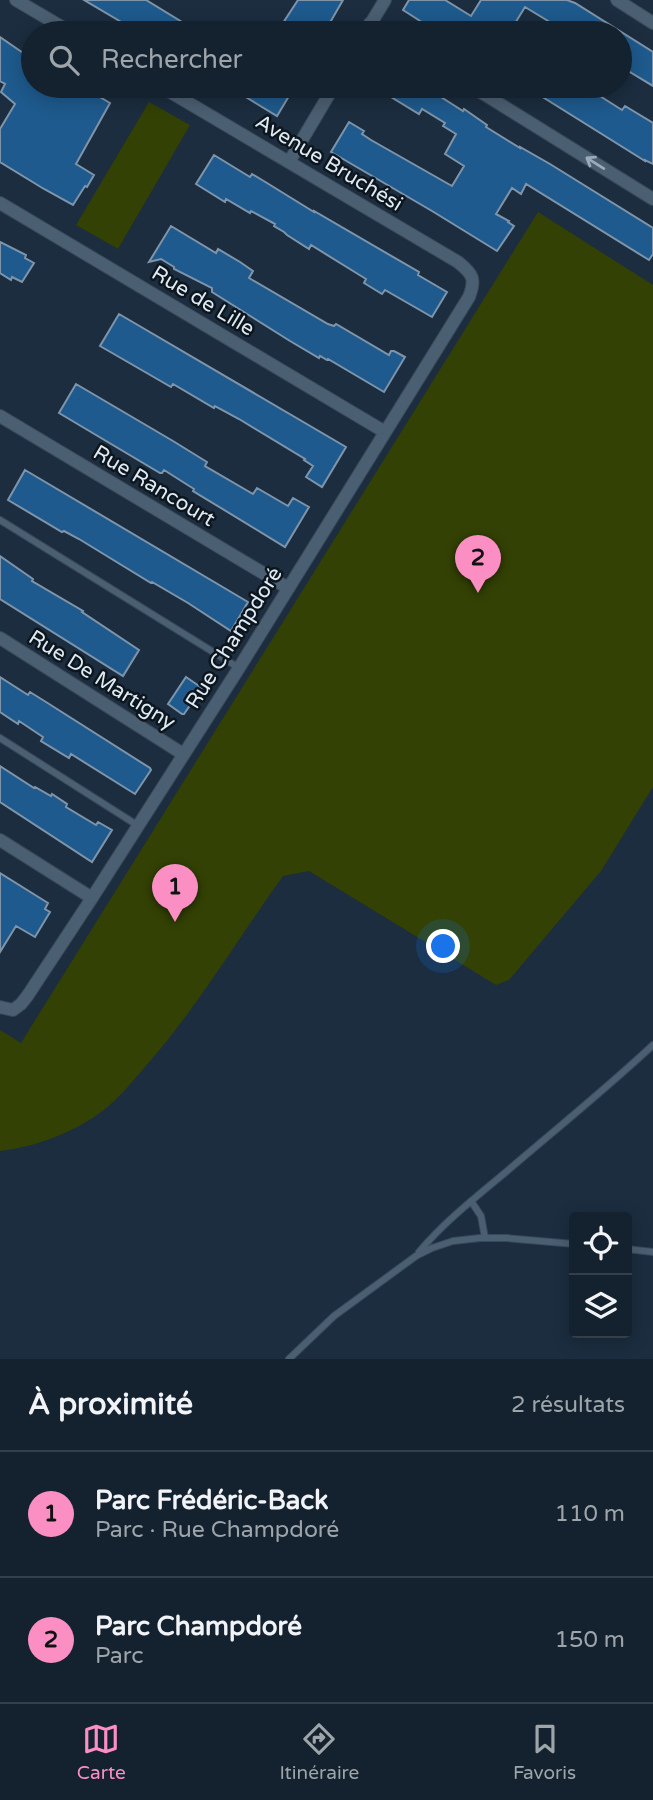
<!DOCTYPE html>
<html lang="fr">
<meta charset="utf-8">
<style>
:root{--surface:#14222f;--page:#212f3b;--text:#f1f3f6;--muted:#9da4aa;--line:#333f4b;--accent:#fb8fc4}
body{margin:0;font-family:"Varela Round",sans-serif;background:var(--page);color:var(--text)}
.controls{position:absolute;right:21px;bottom:21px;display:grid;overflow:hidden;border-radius:7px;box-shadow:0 4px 18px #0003}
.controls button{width:63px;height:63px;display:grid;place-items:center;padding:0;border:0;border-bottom:2px solid var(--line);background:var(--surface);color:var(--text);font:35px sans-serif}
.you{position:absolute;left:444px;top:947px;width:24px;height:24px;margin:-18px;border:5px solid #fff;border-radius:50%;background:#1a73e8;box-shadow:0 0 0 10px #1a73e833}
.badge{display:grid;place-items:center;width:46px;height:46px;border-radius:50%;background:var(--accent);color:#111;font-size:23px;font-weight:700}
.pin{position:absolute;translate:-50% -58px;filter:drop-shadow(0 2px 4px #0008)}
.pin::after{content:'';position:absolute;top:37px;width:24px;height:21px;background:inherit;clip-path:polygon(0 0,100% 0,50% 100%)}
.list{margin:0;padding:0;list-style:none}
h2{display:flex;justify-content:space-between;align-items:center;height:91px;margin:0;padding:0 28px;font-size:30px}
h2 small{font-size:23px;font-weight:400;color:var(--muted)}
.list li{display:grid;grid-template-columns:46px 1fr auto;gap:21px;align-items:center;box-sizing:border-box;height:126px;padding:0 28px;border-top:2px solid var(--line)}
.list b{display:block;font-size:26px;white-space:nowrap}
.list p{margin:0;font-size:23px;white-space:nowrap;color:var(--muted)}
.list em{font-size:23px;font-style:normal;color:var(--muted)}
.icon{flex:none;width:38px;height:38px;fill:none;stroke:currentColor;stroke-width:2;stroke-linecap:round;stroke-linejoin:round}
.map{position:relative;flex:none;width:653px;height:1359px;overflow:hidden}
.search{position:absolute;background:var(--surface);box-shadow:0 4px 18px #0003;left:21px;right:21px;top:21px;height:77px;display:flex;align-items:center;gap:18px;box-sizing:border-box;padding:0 24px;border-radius:38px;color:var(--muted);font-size:26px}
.sheet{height:343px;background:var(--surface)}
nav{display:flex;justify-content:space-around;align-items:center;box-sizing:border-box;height:98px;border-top:2px solid var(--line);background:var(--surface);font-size:19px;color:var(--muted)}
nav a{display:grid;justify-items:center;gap:4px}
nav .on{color:var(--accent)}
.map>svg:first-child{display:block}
</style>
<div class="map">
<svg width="653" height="1359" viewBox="0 0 653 1359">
<rect width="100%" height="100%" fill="#1b2d3f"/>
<!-- green -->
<path fill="#334104" d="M149,102L190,125L118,249L76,225Z
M538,212L653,285V787L601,871L509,980L496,985L309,871L283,876C237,940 197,1008 145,1067C132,1082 119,1098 104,1110C75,1132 36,1147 0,1151V1030L21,1043Z"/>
<!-- building -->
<path fill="#1e5a8d" stroke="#7f94a9" stroke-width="2" d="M84,0H146L200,33H140Z
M298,0H343L324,33H294L281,26Z
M409,0H445L471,16L481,0H567L575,3L653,52V86L620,66V33H568L525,7L509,33H439L403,10Z
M0,37L29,57L25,63L33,68V86H81L110,103L76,164L94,175L87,187L85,186L73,205L44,189L0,162V129L15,104L1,92L5,84L0,81Z
M250,86H295L277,116L244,96Z
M373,86H429L441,93V97L463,111L464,109L487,125L486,127L520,148V147L550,164L653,228V254L649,260L526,184L521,194L512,188L496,214L509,221L508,222L514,226L497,251L432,211L331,152L349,122L364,131L362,134L371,140L452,186L464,166L445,154L456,134L443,126L445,123L422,109L419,114Z
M525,86H584L622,110L625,106L653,123V164L645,160V161Z
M214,155L250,177L252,174L267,183L314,212V211L419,272L418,275L447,292L432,317L385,290L382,294L364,283L366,279L311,245L309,249L287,235L284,232L274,226L275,224L251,211L250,213L226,199L225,202L196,184Z
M171,226L216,253L218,249L240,262L253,271L249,278L328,324L334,326L336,324L389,355L391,351H394L405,357L384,392L328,359L327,360L320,356L319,358L290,341L212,292V288L174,269V267L161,259L149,262Z
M0,242L26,255L25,258L34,263L22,282L12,277L11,280L0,273Z
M119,314L346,447L322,487L306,477L313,466L304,460L305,459L239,419L215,406L214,408L173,384L171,387L100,346Z
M76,384L173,441L207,462L205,466L253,494L257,488L288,506L293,498L309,507L285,547L193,491L194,489L164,470L162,473H160L59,413Z
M25,470L248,602L231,631L188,603L152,582L151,583L79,539L64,531L62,532L8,500Z
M0,556L33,579L32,581L83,611L82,612L139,650L123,676L0,599Z
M0,677L28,695L30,692L46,702L150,768L151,770L135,794L71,754L69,758L41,741L43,737L19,721L18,724L0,712Z
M186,677L202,688L184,714H182L168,704Z
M0,766L34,788L35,787L51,796L52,794L67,804L66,807L96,825L98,822L112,830L92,862L0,802Z
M0,873L48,903L45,909L50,912L35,937L16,926L0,952Z"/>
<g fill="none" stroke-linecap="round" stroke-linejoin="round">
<defs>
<path id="lane" d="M0,520L239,668
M0,738L137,825
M471,1201L481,1216L485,1238
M627,1249L653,1252
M419,1252C444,1222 476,1197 506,1172C555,1130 606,1089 653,1045
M289,1359L334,1316L416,1256L432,1248L453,1241L480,1238H506L574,1244"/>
<path id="street" d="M16,0L72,33
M617,0L653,23
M370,23L386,33
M365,33L385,0
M471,86L653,199
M289,162L334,86
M0,203L385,432
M0,416L288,588
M0,638L183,754
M0,840L92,898
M0,1007L13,1010L21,1004L28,995L92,898L239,668L469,297C476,279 473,274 458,262L160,86"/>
</defs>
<!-- lane casing -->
<use href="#lane" stroke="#394857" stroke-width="8"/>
<!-- street casing -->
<use href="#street" stroke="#394857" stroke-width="14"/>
<!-- lane -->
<use href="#lane" stroke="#4b5f72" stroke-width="6"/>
<!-- street -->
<use href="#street" stroke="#4b5f72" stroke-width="12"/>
</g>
<!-- one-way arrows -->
<defs><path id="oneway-shaft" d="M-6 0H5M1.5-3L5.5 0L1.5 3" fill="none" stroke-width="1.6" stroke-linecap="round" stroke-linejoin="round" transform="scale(1.75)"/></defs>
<use stroke="#9cabba" href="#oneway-shaft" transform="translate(595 163) rotate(-148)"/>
<g text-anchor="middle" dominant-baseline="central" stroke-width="5" stroke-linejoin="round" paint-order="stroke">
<!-- street labels -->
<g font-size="21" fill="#deeaf5" stroke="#0d151d">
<text transform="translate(329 163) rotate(31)">Avenue Bruchési</text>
<text transform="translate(203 301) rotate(31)">Rue de Lille</text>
<text transform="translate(154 486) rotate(31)">Rue Rancourt</text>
<text transform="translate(234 638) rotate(-58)">Rue Champdoré</text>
<text transform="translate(102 680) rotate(32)">Rue De Martigny</text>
</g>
</g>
</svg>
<div class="controls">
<button><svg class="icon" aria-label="locate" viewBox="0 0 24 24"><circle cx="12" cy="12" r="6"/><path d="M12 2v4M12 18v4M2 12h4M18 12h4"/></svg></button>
<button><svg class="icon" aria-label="layers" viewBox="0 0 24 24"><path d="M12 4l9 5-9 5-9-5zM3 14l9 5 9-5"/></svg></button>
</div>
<div class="you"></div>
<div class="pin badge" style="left:175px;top:922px">1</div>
<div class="pin badge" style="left:478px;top:593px">2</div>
<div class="search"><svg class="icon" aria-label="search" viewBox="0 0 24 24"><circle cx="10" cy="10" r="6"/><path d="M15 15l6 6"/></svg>Rechercher</div>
</div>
<section class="sheet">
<h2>À proximité<small>2 résultats</small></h2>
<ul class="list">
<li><span class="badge">1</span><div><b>Parc Frédéric-Back</b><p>Parc · Rue Champdoré</p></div><em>110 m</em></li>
<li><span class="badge">2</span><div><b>Parc Champdoré</b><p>Parc</p></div><em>150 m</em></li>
</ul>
</section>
<nav>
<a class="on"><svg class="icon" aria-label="map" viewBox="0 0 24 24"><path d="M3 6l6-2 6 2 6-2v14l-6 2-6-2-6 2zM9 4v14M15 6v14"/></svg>Carte</a>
<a><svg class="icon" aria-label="directions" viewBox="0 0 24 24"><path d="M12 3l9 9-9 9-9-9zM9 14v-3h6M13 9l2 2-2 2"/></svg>Itinéraire</a>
<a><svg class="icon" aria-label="saved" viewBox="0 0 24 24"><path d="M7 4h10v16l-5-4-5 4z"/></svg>Favoris</a>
</nav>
